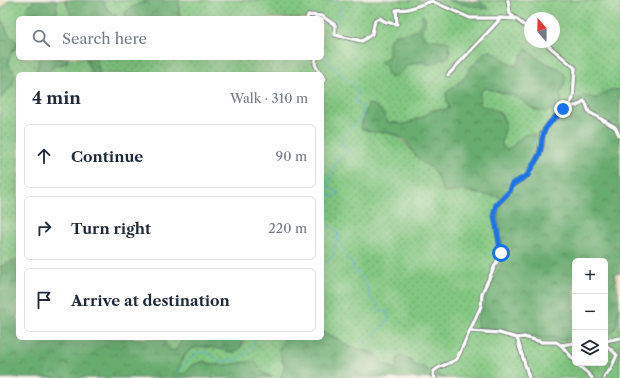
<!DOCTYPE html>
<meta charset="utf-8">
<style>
:root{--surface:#fff;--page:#f6f6f7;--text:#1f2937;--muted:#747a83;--line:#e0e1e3}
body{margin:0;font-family:"Libre Caslon Text",serif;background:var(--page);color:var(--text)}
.controls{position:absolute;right:12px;bottom:12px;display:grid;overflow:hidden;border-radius:6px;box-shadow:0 4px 16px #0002}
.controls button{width:36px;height:36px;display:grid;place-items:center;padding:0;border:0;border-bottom:1px solid var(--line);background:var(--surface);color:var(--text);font:20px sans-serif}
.compass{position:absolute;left:524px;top:12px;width:36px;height:36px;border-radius:50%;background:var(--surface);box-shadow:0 4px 16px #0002;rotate:340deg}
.stop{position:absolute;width:12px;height:12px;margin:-9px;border:3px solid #1a73e8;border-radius:50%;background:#fff}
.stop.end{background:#1a73e8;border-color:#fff;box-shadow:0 1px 4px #0008}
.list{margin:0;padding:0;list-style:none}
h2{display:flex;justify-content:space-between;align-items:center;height:52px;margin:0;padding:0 16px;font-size:17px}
h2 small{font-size:13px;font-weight:400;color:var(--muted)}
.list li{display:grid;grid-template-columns:26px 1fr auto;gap:12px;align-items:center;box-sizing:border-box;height:64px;margin:0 8px 8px;padding:0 8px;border:1px solid var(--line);border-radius:6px}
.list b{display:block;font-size:15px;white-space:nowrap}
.list em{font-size:13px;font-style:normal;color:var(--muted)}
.icon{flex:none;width:22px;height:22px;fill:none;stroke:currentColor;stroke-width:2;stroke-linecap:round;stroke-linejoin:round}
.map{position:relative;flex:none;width:620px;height:378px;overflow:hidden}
.search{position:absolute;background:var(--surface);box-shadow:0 4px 16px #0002;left:16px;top:16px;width:308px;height:44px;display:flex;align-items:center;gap:10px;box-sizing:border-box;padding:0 14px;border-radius:6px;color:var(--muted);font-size:15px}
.panel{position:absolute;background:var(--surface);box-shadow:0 4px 16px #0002;left:16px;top:72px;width:308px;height:268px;border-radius:6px}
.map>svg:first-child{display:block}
</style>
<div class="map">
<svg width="620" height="378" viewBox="0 0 620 378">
<defs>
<pattern id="grass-dots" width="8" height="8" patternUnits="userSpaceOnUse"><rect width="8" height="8" fill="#82c781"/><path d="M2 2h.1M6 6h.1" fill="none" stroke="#6aa16b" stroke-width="1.8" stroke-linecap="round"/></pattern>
<pattern id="forest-crowns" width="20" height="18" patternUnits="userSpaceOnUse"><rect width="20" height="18" fill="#69ac6f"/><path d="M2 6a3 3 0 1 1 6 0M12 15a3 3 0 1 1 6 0" fill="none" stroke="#568c5c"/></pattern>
</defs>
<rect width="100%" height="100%" fill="#f7f3e8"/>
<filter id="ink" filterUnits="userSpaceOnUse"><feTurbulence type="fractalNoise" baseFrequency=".025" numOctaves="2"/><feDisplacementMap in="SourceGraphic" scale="8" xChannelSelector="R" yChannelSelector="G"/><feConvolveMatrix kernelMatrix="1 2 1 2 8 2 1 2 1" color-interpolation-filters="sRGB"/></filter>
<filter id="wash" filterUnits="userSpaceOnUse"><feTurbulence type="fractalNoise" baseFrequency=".012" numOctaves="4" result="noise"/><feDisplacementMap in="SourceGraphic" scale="16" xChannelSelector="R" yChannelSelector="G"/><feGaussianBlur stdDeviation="0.9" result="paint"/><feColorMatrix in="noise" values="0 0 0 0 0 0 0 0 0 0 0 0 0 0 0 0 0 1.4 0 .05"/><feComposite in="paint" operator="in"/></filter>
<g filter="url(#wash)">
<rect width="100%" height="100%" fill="#e9dfbb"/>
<!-- grass -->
<path fill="url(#grass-dots)" stroke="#52745e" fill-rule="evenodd" d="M9,0H34L29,13L33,18H18V58H39L38,66L35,74H18V259L0,267V98L12,85L15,75L8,63L10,54L15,49L17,43L9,36L4,23L0,20V11Z
M56,0H65L72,18H55L57,14Z
M102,0H149L128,9L125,14L127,18H112H114L116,15C103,9 109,7 102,0Z
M179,0H449C461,5 474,4 485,9L484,5L477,0H620V90H609L601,97L574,102L546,134L517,141L513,146L507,150L502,146L501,139L504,133L503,116L498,111L479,105L480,92L485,88L515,96L535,110L548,111L560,108L562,105L556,67C546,64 536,58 528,50L522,54L518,64C511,66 504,62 501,56L482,55L477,62L471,66L465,78L451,88L448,102L449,109L433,110L425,116L402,125L400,123H389C383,115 379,105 369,104L361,125V128L390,133L399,137L422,162L433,170L441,185V188L452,192L465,190L478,194L500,197L503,200L498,211V218L504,254L500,267L486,293L484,306L482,309L477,328L498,329L518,335H529L546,339L550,338L557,340L575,339V363H605V335C620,330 615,320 620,308V378H445C433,371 418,370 409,359L397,365L396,368H392L383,363L376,354L348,346L336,338L322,332V74H100L95,58H322V18H179ZM425,17C426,23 423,25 422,30C418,42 442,40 448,42L450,51L446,59L439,60L433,64C423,62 416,62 406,66L404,69L399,74L387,69L386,66L390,52L389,42L393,36L396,34H411L418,27ZM530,18H554V42H530Z
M67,58H86L89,68L93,74H47L54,66L67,63Z
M162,338H181V342L175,351C166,350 166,344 162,338Z
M243,338H286L281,343C281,347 280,352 281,356C283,369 288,362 280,378C266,378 261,370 251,362C236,365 219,368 204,361L193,365L187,373L180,374L178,372C178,367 181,364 183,360C191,339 215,348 231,352L243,344Z"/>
<!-- forest -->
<path fill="url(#forest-crowns)" stroke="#466755" d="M34,0H56L57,11L55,18H33L27,10L28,5L32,4Z
M65,0H102L104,2L107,10L116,15L114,18H72Z
M149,0H179V18H127L125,14L128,9Z
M449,0C462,0 482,0 489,9L457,3Z
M422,15L425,17V24L421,30L423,36C432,42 439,39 448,42C451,48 448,52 449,57L442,59L430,65C428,64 426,63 424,62C420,61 408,64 405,67C401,72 397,78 390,78L387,72L386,66L380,62L389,56V42L396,34C412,34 420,32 422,15Z
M0,20C6,25 5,31 10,36C14,40 17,40 17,46L12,51L8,63L15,75L12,85L0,98Z
M526,48L533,55L549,65L559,68L564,73L566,79L560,95L562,105L560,108L545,112L535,110L515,96L485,88L480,92L479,105C492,108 506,112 505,127C505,135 501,137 502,146L507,150L513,146L522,136L528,134L538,136L546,134L574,102L583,96L597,98L609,90H620V273L614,274C618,287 620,300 618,312C616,324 619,331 605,335V261H575V339L557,340L550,338L546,339L529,335H518L498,329L477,328L478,316L484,306L486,293L500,267L504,254L498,218V211L503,200L500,197L478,194L465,190L445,193C440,187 438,179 434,171C431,167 426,165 422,162C413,155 408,140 397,135C386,130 372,135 361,128L368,104C380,105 383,114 389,123H400L402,125L425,116L433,110L449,109L446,96V93L451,88L463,80L469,71L468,68L477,62L484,52C502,47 502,69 518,64Z
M39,58H67V63L54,66L47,74H35L38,66Z
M86,58H95L97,61L100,74H93L89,68Z
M18,259V338H162C166,344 166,350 175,351L181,342V338H243L241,347L235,352H231C215,348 191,339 182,360C181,364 178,367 178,372L180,374L186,373L193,365L204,361C222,370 236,362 254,361L265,374L272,378H196L190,377L182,378H0V267Z
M322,332L336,338L348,346L376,354L383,363L392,368H396L397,365V359L403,355L416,366L423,367L445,378H280C288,362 283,365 279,350L281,343L286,338H322Z"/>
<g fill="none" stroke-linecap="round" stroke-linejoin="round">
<!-- stream -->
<path stroke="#61add9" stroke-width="1" d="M334,0L341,7L335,25
M322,21L334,27
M322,56L358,91L355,102L362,107L364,115C356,124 343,134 339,144L349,151C330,165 334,165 328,187L339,193L336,196H322
M322,226L332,227L338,233L333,256L322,267
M338,233C341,243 343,257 352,262L353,269L365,281L371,299L377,304V309L382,312L384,310L388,312L389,319C383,328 375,336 365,340L364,345
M177,374C192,359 199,340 220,362L229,360H239L254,346V338"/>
</g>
</g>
<g filter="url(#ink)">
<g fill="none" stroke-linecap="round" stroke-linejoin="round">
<defs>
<path id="minor" d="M508,0L510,14L530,30
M307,18L308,15L322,16L335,25V35L362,41L372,34L375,20L380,18C385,23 390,23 397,24L396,10L408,9L432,1L470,18H501
M316,58L315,64L320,74
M448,75L501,18L517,19
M322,76L325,79L322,82
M568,106H577L584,101H585L589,112L615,127L620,137
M470,331L499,333L517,338L524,337L542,342H556L561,345L575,343
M517,338L529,378
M605,341L620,338
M561,345L575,361
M577,363C581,369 588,372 592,378
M435,378L433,375L434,371C441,365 450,364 457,359L481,306L482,293L501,253L494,214L496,205L510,191L513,184L528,175L529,170L534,164L539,155L542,144V134L546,127L553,119L558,116L563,109L568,106L573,99L575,68L544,42
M604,378L605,375L610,370L617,355L605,344"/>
</defs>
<!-- minor casing -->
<use href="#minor" stroke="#686468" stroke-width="5"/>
<!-- minor -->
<use href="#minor" stroke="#fff" stroke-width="3.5"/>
</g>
</g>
<g fill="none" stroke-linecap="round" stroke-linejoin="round" filter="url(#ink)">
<!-- route -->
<path stroke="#1a73e8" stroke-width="5" d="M501,253L494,214L496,205L510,191L513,184L528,175C530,168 536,162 539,155C543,146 540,136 546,128C551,120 558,116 563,109"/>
</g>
</svg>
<div class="controls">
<button>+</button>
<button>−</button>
<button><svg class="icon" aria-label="layers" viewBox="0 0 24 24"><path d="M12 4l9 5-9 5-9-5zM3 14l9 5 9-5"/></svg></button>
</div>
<svg class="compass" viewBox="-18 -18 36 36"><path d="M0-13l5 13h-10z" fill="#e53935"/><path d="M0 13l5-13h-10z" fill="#747a83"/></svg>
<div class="stop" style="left:501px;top:253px"></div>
<div class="stop end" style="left:563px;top:109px"></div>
<div class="search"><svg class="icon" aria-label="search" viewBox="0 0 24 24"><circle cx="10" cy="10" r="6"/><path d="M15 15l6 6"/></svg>Search here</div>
<section class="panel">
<h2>4 min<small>Walk · 310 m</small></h2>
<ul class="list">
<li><svg class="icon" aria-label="ahead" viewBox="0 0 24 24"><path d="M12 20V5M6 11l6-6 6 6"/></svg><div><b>Continue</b></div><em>90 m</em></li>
<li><svg class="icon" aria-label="right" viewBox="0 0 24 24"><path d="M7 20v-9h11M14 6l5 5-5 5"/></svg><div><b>Turn right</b></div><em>220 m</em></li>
<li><svg class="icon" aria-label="arrive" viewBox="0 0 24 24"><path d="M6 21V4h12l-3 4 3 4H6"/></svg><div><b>Arrive at destination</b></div></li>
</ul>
</section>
</div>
